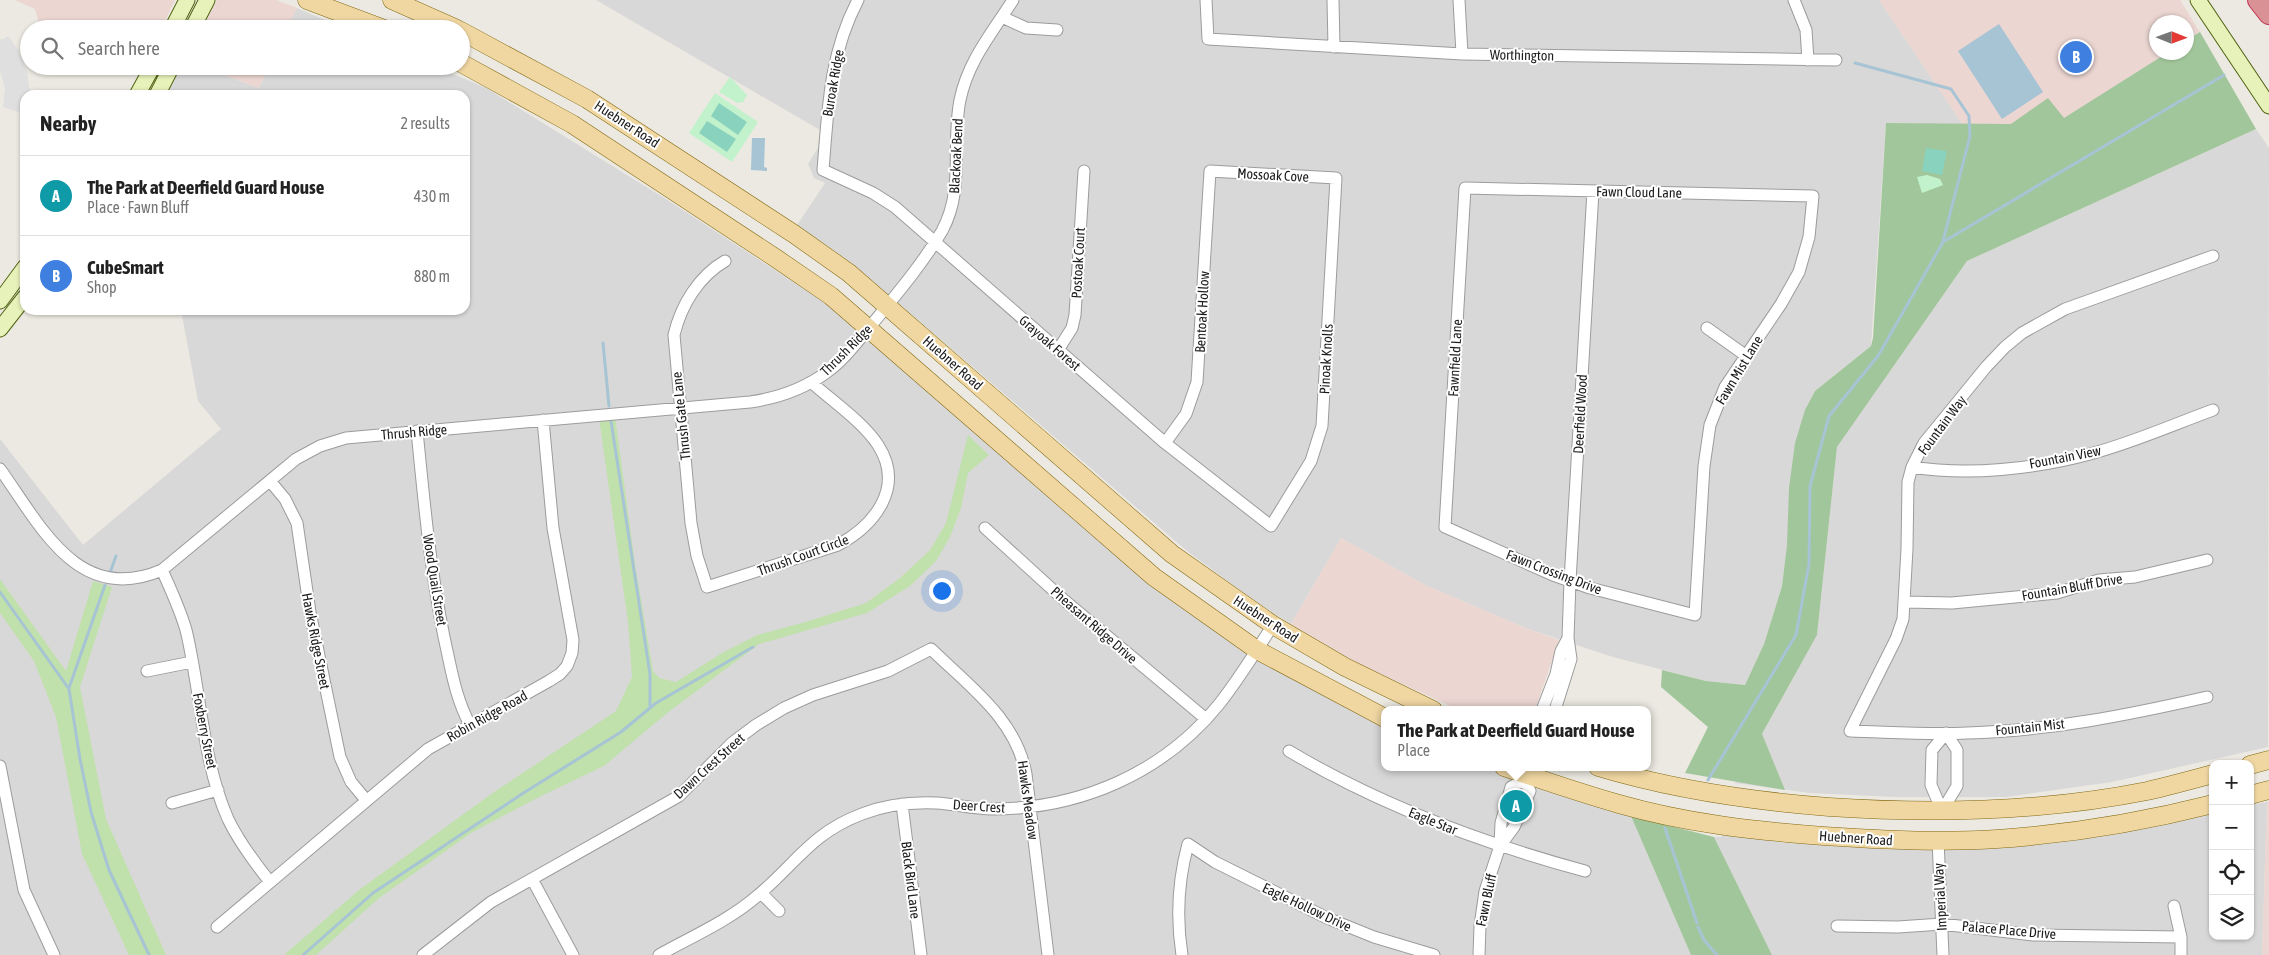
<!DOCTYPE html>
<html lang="en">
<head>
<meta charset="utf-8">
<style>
	:root { --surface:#fff; --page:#f2f2f2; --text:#222; --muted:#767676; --line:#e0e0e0; --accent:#af2917 }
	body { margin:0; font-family:"Asap Condensed",sans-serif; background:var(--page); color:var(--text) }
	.controls { position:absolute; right:15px; bottom:15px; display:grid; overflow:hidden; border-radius:10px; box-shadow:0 1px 4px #0004 }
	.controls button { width:45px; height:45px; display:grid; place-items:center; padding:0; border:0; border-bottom:1px solid var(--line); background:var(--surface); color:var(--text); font:25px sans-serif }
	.compass { position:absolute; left:2149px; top:15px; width:45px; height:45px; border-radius:50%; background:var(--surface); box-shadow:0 1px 4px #0004; rotate:91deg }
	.you { position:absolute; left:941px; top:590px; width:18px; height:18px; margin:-12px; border:4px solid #fff; border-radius:50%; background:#1a73e8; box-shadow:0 0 0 8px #1a73e833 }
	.badge { display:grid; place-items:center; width:32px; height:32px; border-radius:50%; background:var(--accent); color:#fff; font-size:16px; font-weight:700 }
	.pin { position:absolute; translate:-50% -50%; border:2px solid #fff; box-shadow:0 1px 5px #0006 }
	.popup { position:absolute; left:1381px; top:706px; width:270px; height:65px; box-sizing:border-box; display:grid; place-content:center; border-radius:10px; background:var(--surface); filter:drop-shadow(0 1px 4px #0005); font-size:16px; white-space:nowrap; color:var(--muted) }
	.popup b { font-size:19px; color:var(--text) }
	.popup::after { content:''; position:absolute; left:50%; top:100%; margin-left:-10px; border:10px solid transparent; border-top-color:var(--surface) }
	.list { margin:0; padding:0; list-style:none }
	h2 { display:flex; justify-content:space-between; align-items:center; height:65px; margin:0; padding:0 20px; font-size:21px }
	h2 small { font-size:16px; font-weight:400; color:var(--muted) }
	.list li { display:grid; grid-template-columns:32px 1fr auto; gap:15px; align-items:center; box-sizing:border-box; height:80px; padding:0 20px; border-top:1px solid var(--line) }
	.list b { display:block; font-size:19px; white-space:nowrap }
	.list p { margin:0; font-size:16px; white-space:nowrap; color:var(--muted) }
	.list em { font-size:16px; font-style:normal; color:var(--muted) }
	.icon { flex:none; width:28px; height:28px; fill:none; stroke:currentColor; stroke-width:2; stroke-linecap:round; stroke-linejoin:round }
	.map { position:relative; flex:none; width:2269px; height:955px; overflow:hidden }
	.search { position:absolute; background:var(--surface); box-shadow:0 1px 4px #0004; left:20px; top:20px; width:450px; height:55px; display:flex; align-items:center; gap:12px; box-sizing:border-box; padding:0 18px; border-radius:28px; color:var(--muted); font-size:19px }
	.panel { position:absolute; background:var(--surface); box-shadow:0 1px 4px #0004; left:20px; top:90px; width:450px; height:225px; border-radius:15px }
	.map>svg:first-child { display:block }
	.residential { fill:#d9d8d8 }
	.commercial { fill:#ebd6d2 }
	.grass { fill:#c0e0ac }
	.forest { fill:#a2c69b }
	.park { fill:#c2f2cb }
	.pitch { fill:#88d2be }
	.parking { fill:#dfdfdf }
	.water { fill:#a6c4d4 }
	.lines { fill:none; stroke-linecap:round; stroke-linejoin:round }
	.stream { stroke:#a6c4d4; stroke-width:3 }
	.street-casing { stroke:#9c9c9c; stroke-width:13 }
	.secondary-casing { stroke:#506311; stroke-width:17 }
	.primary-casing { stroke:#816911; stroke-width:19 }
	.highway-casing { stroke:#c03856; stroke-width:22 }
	.street { stroke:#fff; stroke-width:11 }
	.secondary { stroke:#e7f1ba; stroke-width:15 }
	.primary { stroke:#f0d7a2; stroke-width:18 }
	.highway { stroke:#da9196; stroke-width:20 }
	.labels { text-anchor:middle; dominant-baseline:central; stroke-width:4; stroke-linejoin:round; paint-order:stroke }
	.street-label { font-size:14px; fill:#1b1b1b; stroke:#fff }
</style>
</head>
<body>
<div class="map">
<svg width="2269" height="955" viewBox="0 0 2269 955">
	<rect width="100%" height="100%" fill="#ebe9e1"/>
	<path class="residential" d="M596,0h1283l84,125 -77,-2 -15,223 -56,45 -28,154 -5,41 -18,58 -19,41 -39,-4 -93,-24 -85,-28 -103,-44 -84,-47 -50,86 -31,-19 -73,-54 -334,-287 -56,-39 28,-42 -11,-5 -6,-14 10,-16 2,-18z
		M297,8l49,21h-59z
		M182,66h18l59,22 10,-22h165l52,22 183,113 181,118 276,244 259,161v43h99l62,23 85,26 60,139h-1691v-516l83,106 138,-116 -23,-28 -17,-91h284v-215h-299z
		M2256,129l13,19 -1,599 -156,35 -106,15h-111l-85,-4 -75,-10 82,-148 20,-188 130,-186z
		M2267,802l-5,153h-490l-58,-118h7l2,-4 61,10 99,4 330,-34v123h37v-131z"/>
	<path class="commercial" d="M15,0h160l-14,29h-114l-7,-2 -5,-18z
		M217,0h59l21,8 -10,21h-85z
		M1879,0h301l20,32 -13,8 -1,-18h-30v30l11,1 -112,71 -92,1z
		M200,66h69l-10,22z
		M1341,538l84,47 103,44 31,11 -24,70h-76l-100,-46 -68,-40z
		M2269,801v154h-7l5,-153z"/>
	<path class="grass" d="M615,416l20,148 18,107 6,7 17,4 46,-29 35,-18 45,-12 64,-20 34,-25 30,-28 16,-27 22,-88 21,20 -21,18 -7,35 -11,29 -14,24 -26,25 -43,27 -108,31 -93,70 -62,52 -65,31 -68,36 -92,65 -63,57h-32l75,-65 135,-98 122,-81 16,-34 -4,-55 -29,-204z
		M0,579l66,92 27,-90 19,6 -32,100 26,132 60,136h-37l-47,-101 -26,-137 -22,-56 -34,-48z"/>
	<path class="forest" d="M2200,32l56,97 -289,132 -130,186 -20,188 -55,99 23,56 -100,-17 23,-46 -47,-40 1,-17 44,11 39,4 19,-41 18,-58 5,-41 2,-57 6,-45 10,-33 10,-19 56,-45 2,-8 13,-215 125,1 37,-26 16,20 103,-65 19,-1 1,-12z
		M1631,816l83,21 58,118h-81z"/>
	<path class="park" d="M730,77l17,18 -4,7 -6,1 -18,-11z
		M715,93l43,29 -26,40 -43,-29z
		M1927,175l13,4 3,6 -21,8 -5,-16z"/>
	<path class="pitch" d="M719,103l28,19 -9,13 -27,-19z
		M707,121l29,18 -9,13 -28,-19z
		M1926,148l21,3 -5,24 -20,-4z"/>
	<path class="parking" d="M8,36l11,15 8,21 3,21v2h-5v19l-22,-7 2,-19 -5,-17v-32l2,1z"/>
	<path class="water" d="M1999,24l44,68 -41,27 -44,-68z
		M752,138h13l-1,29 3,1v3l-16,-1z"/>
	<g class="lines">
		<path class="stream" d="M1855,63l96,26 18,27 1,20 -27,105
			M603,343l6,63
			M611,421l39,253v34
			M111,570l5,-14
			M0,592l69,97 11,70 11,53 18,58 40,85
			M69,688l36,-103
			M1708,780l88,-145 13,-71 1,-78 19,-70 49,-60 65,-114 281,-167
			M1665,828l32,95
			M1698,927l6,13 13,15
			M303,955l70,-62 152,-101 96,-60 35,-29 97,-56"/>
		<g class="street-casing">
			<path id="street" d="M858,0c-29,55 -30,110 -35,170l50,23 22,14 270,236 106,83 40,-65 11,-35 14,-248 -126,-7 -13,211 -11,32 -21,29
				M1206,0l2,39 254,15 374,6
				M1333,0l1,47
				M1459,0l3,54
				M1794,0l12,30 2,30
				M1002,17l24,11 31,2
				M1465,188l348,8 -4,41 -10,35 -18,32 -56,83 -15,38 -6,41 -9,149 -105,-27 -37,-13 -108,-48z
				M725,261c-26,15 -44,44 -51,74l17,188 6,33 10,31 131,-42c37,-20 67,-58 40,-100 -15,-23 -46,-44 -67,-63
				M1707,328l38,27
				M1058,350l14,-22 3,-13 9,-144
				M417,431c7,70 13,138 27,206 7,31 11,60 26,88
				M1912,467c56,9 123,2 178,-13 42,-11 82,-29 123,-44
				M0,469c41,57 78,137 162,101l134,-111 24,-13 26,-8 404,-36c28,-4 54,-13 77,-30 16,-11 29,-29 42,-44 26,-32 52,-62 73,-97 23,-42 9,-86 18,-131 8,-39 32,-67 53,-100
				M270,481l15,18 12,24 13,89 30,145 11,25 15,18
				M985,528l79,72 142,119
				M162,570c9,20 18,39 24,60 15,62 16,130 42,189 11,23 26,43 42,63
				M1905,602l47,1 105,-10 42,-13 36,-3 72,-17
				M147,671l45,-9
				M2207,697c-79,18 -159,34 -240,36 -39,2 -78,-1 -117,-2l46,-92 7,-20 4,-70 1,-67 4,-15 12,-24 62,-76 19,-20 17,-14 43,-24 148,-53
				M1542,710l14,-36 5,-23 7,-13
				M1555,710l16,-51 -3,-21 2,-57 23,-390
				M1946,733l11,17v36l-15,25 -11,-26 1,-35z
				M1289,751c92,55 193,92 296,120
				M0,766l24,124 30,65
				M172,803l46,-13
				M902,804l19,151
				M1938,840l5,115
				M1500,846l14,-19 16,-36 -6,-11
				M532,879l41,76
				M761,893l18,18
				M2174,906l7,31v18
				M1837,926l61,1 44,-3 91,11 148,2
				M217,927l211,-178 121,-68 11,-7 7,-8 5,-13 1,-13 -20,-112 -10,-108
				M423,955l68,-53 188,-106 53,-53 24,-18 28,-17 29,-13 75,-24 43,-22c38,37 85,70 95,125l22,181
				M659,955c32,-18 69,-34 97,-58 39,-32 55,-64 106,-83 23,-9 49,-12 74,-11 19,1 37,6 56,6 88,0 172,-36 228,-106 19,-24 36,-52 53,-78
				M1182,955c-6,-38 -4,-74 6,-111l27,18 112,56 47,19 60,18
				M1479,955l1,-29 5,-35 15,-45 1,-23 10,-36 13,-7 4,-10"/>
		</g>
		<g class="secondary-casing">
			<path id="secondary" d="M2198,0l71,106
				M172,29l15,-29
				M192,29l15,-29
				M137,95l16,-29
				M157,95l15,-29
				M0,301l25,-34
				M0,329l25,-32"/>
		</g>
		<g class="primary-casing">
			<path id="primary" d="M307,0l77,29
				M392,0l65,29
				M461,31l126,68 207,135 55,39 323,281 101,71 72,42 88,43
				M461,63l111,61 205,135 54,37 323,281 103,73 128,68
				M2250,765l19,-5
				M1504,767c38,13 76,26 115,37 66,19 136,27 205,32 57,4 115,7 173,3 73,-5 145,-17 216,-35
				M1598,767c76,23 153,34 231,40 106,7 213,5 318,-16 22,-5 44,-11 66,-17
				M2250,795l19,-5"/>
		</g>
		<g class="highway-casing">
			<path id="highway" d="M2258,0l11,14"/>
		</g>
		<use href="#street" class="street"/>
		<use href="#secondary" class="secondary"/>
		<use href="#primary" class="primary"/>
		<use href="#highway" class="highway"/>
	</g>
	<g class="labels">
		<g class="street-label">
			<text transform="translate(1522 55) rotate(1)">Worthington</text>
			<text transform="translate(833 83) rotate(-80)">Buroak Ridge</text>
			<text transform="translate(627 124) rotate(33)">Huebner Road</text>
			<text transform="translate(956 156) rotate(-87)">Blackoak Bend</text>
			<text transform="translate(1273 175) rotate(3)">Mossoak Cove</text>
			<text transform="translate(1639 192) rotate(1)">Fawn Cloud Lane</text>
			<text transform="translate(1078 263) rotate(-87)">Postoak Court</text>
			<text transform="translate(1202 312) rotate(-87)">Bentoak Hollow</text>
			<text transform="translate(1050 343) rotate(41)">Grayoak Forest</text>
			<text transform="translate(846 350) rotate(-45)">Thrush Ridge</text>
			<text transform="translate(1455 358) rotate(-87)">Fawnfield Lane</text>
			<text transform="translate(1326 359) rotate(-87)">Pinoak Knolls</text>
			<text transform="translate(953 363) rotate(41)">Huebner Road</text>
			<text transform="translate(1739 370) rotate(-59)">Fawn Mist Lane</text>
			<text transform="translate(1580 414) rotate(-87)">Deerfield Wood</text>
			<text transform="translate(681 416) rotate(-96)">Thrush Gate Lane</text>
			<text transform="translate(1942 425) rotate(-53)">Fountain Way</text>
			<text transform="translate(414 432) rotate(-5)">Thrush Ridge</text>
			<text transform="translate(2065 457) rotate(-11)">Fountain View</text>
			<text transform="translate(803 555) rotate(-20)">Thrush Court Circle</text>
			<text transform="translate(1554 572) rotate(21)">Fawn Crossing Drive</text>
			<text transform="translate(435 580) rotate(81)">Wood Quail Street</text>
			<text transform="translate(2072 587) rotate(-10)">Fountain Bluff Drive</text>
			<text transform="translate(1266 619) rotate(33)">Huebner Road</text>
			<text transform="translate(1094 625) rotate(41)">Pheasant Ridge Drive</text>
			<text transform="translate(316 641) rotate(79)">Hawks Ridge Street</text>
			<text transform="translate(487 716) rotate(-29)">Robin Ridge Road</text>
			<text transform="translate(2030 727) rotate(-6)">Fountain Mist</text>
			<text transform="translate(205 731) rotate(79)">Foxberry Street</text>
			<text transform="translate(709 766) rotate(-42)">Dawn Crest Street</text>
			<text transform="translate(1028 800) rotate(82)">Hawks Meadow</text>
			<text transform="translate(979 806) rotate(4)">Deer Crest</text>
			<text transform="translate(1433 821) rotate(22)">Eagle Star</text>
			<text transform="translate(1856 838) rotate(4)">Huebner Road</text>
			<text transform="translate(911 880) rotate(83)">Black Bird Lane</text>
			<text transform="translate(1940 897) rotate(-93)">Imperial Way</text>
			<text transform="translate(1486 900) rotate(-78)">Fawn Bluff</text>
			<text transform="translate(1307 907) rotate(25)">Eagle Hollow Drive</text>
			<text transform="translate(2009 930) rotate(5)">Palace Place Drive</text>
		</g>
	</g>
</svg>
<div class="controls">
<button>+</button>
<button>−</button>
<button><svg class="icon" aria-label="locate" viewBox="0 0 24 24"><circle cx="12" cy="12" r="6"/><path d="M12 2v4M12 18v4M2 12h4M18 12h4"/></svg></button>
<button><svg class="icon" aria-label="layers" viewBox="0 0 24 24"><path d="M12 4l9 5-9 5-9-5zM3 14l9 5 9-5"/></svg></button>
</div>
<svg class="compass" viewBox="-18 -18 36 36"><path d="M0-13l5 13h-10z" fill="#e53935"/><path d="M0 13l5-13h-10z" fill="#767676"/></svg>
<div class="you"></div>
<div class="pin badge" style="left:1516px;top:806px;background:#0f9aa8">A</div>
<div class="popup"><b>The Park at Deerfield Guard House</b>Place</div>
<div class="pin badge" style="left:2076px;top:57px;background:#3f7fe0">B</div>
<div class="search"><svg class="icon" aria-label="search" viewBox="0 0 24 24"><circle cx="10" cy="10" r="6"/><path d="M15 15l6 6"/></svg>Search here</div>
<section class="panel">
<h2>Nearby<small>2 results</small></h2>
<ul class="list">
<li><span class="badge" style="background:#0f9aa8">A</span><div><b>The Park at Deerfield Guard House</b><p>Place · Fawn Bluff</p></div><em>430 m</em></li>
<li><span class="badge" style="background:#3f7fe0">B</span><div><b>CubeSmart</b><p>Shop</p></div><em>880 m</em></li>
</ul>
</section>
</div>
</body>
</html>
